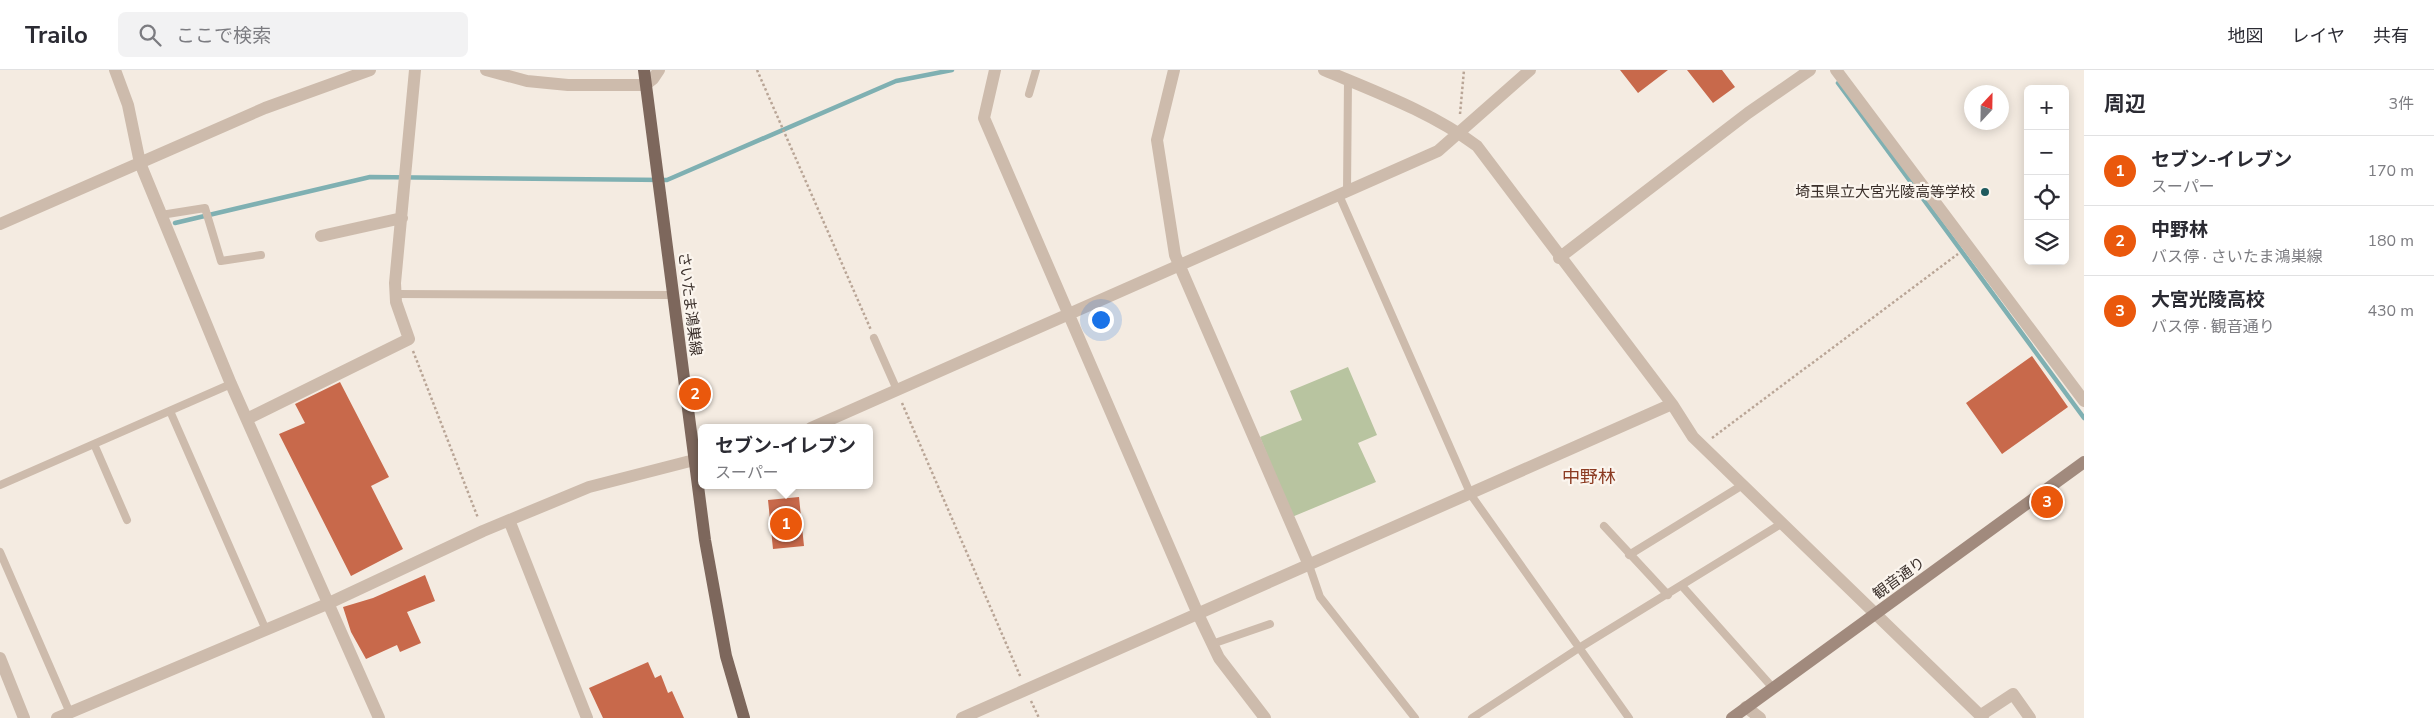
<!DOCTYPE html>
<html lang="ja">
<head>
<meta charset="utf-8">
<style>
	:root { --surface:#fff; --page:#f2f2f3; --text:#2b2b33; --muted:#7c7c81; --line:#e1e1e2; --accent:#ea580c }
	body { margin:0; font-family:"Nunito Sans","Noto Sans JP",sans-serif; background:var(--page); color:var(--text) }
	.controls { position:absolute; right:15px; top:15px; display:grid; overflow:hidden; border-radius:8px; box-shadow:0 2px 12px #0003 }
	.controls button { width:45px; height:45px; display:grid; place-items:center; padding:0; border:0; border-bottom:1px solid var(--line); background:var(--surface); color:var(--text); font:25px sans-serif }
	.compass { position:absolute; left:1964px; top:15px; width:45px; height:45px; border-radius:50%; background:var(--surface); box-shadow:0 2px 12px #0003; rotate:22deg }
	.you { position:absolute; left:1100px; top:249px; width:18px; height:18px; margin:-12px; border:4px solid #fff; border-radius:50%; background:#1a73e8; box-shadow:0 0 0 8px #1a73e833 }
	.badge { display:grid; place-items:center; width:32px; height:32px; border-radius:50%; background:var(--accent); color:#fff; font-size:16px; font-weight:700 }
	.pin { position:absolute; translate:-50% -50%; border:2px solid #fff; box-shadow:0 1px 5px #0006 }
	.popup { position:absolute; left:698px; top:354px; width:175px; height:65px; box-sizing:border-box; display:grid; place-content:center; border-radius:8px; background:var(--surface); filter:drop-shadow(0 1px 4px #0005); font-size:16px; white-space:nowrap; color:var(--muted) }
	.popup b { font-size:19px; color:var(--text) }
	.popup::after { content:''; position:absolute; left:50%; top:100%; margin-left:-10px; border:10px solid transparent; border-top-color:var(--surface) }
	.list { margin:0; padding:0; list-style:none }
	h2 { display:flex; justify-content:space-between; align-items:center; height:65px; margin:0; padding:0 20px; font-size:21px }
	h2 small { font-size:16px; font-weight:400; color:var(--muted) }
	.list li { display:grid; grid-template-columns:32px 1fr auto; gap:15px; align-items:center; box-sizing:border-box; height:70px; padding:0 20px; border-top:1px solid var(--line) }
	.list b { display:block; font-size:19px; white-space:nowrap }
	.list p { margin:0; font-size:16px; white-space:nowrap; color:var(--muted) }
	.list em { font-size:16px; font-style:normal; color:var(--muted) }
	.icon { flex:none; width:28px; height:28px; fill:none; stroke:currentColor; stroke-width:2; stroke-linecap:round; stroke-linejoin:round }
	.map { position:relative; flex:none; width:2084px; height:648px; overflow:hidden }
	header { display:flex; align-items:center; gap:30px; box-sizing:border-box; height:70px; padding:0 25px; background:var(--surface); border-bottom:1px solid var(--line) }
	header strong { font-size:24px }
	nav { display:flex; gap:28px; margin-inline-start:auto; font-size:18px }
	.search { width:350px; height:45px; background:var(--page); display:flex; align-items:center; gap:12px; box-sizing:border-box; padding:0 18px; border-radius:8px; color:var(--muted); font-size:19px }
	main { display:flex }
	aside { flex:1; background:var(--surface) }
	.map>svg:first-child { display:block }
	.green { fill:#b8c4a0 }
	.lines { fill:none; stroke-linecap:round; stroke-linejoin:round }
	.stream { stroke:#7fb0b2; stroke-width:4.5 }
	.building { fill:#c8694b }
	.path { stroke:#b9a596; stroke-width:2.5; stroke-dasharray:2.5 2.5; stroke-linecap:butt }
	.lane { stroke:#cdbbac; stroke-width:8 }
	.street { stroke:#cdbbac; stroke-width:12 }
	.secondary { stroke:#a18a7d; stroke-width:12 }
	.primary { stroke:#7d675c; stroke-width:12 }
	.poi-dot { fill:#1f5a5e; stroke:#fbf5ee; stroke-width:2 }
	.labels { text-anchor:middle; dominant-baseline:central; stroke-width:4.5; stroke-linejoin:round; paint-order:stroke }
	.poi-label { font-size:15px; fill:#3b302b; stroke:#fbf5ee; text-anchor:end }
	.street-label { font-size:15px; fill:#3b302b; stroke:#fbf5ee }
	.quarter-label { font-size:18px; fill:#8c3b22; stroke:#fbf5ee }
</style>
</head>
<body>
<header>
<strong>Trailo</strong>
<div class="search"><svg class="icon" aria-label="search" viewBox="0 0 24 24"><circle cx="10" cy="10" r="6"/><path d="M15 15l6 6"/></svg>ここで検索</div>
<nav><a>地図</a><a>レイヤ</a><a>共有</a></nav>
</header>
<main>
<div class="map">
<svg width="2084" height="648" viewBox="0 0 2084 648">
	<rect width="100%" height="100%" fill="#f4ebe1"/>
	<path class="green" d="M1348,297l29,68 -19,8 18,39 -84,35 -32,-80 42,-17 -12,-29z"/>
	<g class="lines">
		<path class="stream" d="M1838,13l246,335
			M175,153l195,-46 297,3 229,-99 56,-11"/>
	</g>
	<path class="building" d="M1620,0h48l-30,23z
		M1687,0h35l13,17 -22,16z
		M2032,286l36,51 -66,47 -36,-51z
		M340,312l49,95 -18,9 32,63 -52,27 -72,-142 26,-11 -10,-19z
		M799,427l5,49 -31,3 -5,-49z
		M425,505l10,26 -28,11 14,31 -21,9 -3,-7 -31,14 -15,-27 -8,-25 30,-9z
		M648,592l7,16 6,-3 7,18 4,-2 12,27h-81l-14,-30z"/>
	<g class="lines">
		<path class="path" d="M757,0l114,260
			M1460,44l4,-44
			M413,281l65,167
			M902,333l119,275
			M1712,368l246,-184
			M1031,631l8,17"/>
		<path class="lane" d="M1029,24l7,-24
			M1347,121l1,-111
			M1339,125l132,300 158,223
			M161,145l44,-7 16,53 40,-6
			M396,224l276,1
			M874,268l23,52
			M170,341l96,219
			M94,374l33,76
			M0,415l231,-101
			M1604,456l64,69
			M0,482l70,161
			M1629,485l112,-69
			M1309,495l11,32 95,121
			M1682,516l91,102
			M1212,574l58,-20
			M1472,648l107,-70 202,-124"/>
		<path class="street" d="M115,0l13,35 12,58 91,221 148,334
			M486,0l41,11 41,4h77l8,-6 6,-9
			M995,0l-11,48 214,496 21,44 46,60
			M1174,0l-17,70 18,115 134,310
			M1324,0c52,22 107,42 153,76l195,258 21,33 290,281
			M1836,0l248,331
			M0,154l265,-116 105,-38
			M321,166l81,-18
			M1559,188l189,-145 62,-43
			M247,349l162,-80 -13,-37 -1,-19 20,-213
			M811,358l627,-277 92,-81
			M509,450l78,198
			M0,588l24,60
			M1746,637l14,11
			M1981,645l32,-21 17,24
			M57,648l270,-114 156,-73 106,-44 113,-29
			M962,648l710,-314"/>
		<path class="secondary" d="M1732,648l352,-256"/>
		<path class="primary" d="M644,0l61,470 21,116 18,62"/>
	</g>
	<circle class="poi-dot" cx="1985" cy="122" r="5"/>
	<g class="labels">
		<g class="poi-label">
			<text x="1975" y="122">埼玉県立大宮光陵高等学校</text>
		</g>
		<g class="street-label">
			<text transform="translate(690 234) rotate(83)">さいたま鴻巣線</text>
			<text transform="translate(1899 508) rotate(-36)">観音通り</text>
		</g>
		<g class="quarter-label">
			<text x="1589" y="407">中野林</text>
		</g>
	</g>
</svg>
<div class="controls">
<button>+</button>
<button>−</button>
<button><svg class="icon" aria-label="locate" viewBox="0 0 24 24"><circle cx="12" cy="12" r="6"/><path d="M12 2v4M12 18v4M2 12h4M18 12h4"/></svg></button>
<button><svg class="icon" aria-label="layers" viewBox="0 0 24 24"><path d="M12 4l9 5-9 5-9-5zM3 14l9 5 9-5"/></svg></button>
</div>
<svg class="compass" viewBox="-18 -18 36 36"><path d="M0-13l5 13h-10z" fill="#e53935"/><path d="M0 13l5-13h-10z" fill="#7c7c81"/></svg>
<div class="you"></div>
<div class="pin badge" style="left:786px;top:454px">1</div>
<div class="popup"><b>セブン-イレブン</b>スーパー</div>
<div class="pin badge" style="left:695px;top:324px">2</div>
<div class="pin badge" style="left:2047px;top:432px">3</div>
</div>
<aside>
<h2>周辺<small>3件</small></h2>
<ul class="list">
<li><span class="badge">1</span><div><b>セブン-イレブン</b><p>スーパー</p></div><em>170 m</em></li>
<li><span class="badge">2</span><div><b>中野林</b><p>バス停 · さいたま鴻巣線</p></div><em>180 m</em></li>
<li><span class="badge">3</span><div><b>大宮光陵高校</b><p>バス停 · 観音通り</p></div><em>430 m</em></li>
</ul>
</aside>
</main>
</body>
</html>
